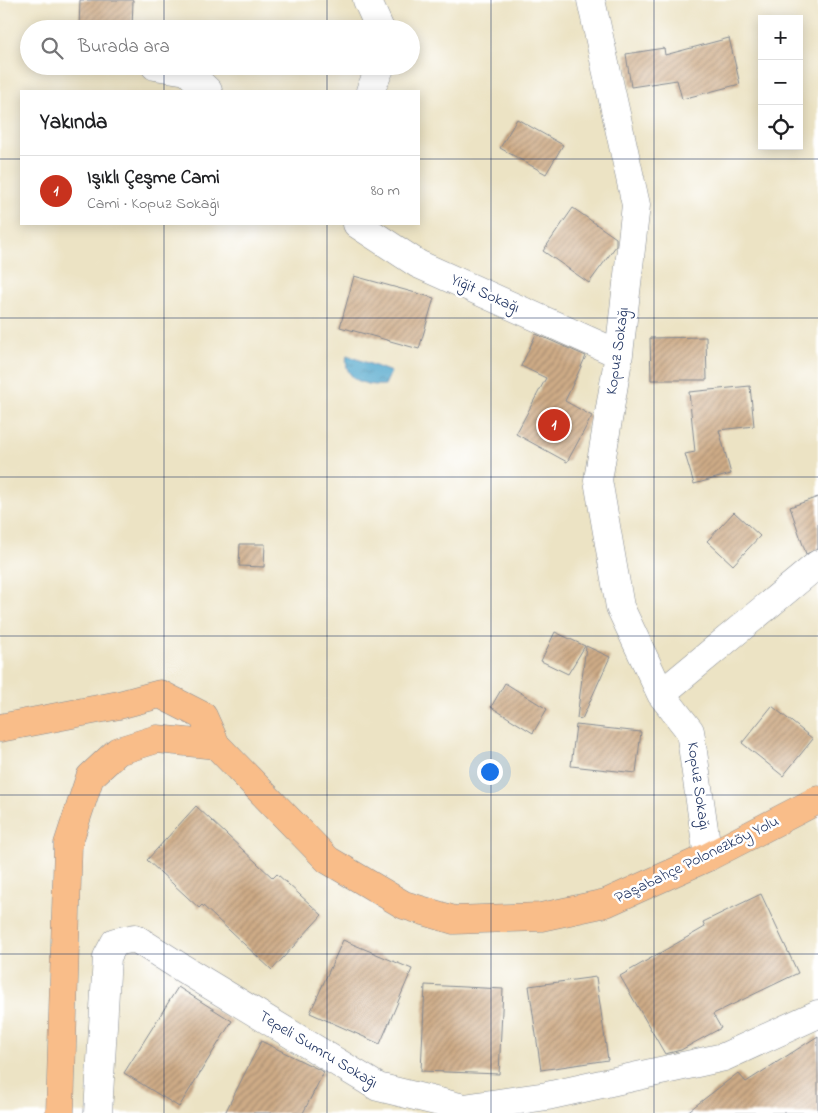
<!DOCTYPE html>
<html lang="tr">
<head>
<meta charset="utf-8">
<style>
	:root { --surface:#fff; --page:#f6f6f6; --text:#202124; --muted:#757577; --line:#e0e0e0; --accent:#c8321e }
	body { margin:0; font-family:"Indie Flower",sans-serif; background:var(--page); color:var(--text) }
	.controls { position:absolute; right:15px; top:15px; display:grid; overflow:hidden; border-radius:0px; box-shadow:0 2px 12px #0003 }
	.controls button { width:45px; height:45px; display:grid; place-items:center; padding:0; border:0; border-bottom:1px solid var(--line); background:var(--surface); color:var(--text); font:25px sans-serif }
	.you { position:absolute; left:489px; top:771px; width:18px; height:18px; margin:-12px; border:4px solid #fff; border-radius:50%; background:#1a73e8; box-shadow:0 0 0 8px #1a73e833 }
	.badge { display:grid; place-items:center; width:32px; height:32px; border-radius:50%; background:var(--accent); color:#fff; font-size:16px; font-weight:700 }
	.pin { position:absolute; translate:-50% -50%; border:2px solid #fff; box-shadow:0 1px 5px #0006 }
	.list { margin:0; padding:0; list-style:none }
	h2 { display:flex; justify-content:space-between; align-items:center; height:65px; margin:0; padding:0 20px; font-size:21px }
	h2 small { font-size:16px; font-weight:400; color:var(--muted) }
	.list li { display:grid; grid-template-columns:32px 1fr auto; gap:15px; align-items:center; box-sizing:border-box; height:70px; padding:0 20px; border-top:1px solid var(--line) }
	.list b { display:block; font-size:19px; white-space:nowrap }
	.list p { margin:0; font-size:16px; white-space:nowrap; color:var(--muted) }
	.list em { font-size:16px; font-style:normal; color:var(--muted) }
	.icon { flex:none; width:28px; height:28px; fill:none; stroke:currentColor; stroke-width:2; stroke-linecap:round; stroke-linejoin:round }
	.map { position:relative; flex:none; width:818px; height:1113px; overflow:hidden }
	.search { position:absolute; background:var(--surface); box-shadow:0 2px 12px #0003; left:20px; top:20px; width:400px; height:55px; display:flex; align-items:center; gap:12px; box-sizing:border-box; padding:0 18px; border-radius:28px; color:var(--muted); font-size:19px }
	.panel { position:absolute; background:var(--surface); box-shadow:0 2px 12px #0003; left:20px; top:90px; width:400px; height:135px; border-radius:0px }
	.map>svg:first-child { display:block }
	.water { fill:url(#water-ripples); stroke:#346a94 }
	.building { fill:url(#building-hatch) }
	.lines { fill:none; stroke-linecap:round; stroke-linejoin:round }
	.minor-casing { stroke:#848991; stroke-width:29 }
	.major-casing { stroke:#848991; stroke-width:29 }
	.highway-casing { stroke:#848991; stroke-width:29 }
	.minor { stroke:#fff; stroke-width:28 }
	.major { stroke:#f9bd89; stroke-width:28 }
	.highway { stroke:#f9bd89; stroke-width:28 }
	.grid { fill:none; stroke:#1b2f5e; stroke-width:1; stroke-opacity:0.55 }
	.labels { text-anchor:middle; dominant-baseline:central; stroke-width:5; stroke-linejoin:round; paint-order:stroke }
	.street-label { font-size:16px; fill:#1b2f5e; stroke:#fff }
</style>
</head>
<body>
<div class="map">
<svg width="818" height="1113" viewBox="0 0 818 1113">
	<defs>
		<pattern id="water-ripples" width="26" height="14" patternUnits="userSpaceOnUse" patternTransform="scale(1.25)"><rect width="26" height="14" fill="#4ea5ca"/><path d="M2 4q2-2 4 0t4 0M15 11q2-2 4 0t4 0" fill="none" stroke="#4087a7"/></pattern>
		<pattern id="building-hatch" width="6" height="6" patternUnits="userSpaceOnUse" patternTransform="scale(1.25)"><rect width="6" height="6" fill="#ceab86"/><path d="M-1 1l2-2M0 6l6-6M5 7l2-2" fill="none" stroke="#a68c71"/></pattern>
	</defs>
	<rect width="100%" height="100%" fill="#fff"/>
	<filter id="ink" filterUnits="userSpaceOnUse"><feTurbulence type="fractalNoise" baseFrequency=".02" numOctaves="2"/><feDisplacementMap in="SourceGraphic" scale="10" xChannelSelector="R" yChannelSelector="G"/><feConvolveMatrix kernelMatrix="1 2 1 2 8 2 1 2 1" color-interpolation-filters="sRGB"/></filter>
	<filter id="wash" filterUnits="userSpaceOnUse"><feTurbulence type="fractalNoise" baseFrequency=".0096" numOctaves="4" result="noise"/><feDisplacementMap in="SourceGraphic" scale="20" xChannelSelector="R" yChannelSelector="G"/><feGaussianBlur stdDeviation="1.12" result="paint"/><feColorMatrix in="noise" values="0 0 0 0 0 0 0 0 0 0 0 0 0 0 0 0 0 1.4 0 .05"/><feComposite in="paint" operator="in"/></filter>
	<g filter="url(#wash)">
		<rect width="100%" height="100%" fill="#ece3c4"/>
		<path class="water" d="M347,355l44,17 -6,13c-20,1 -43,-5 -38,-30z"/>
		<g id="blocks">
			<path class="building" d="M80,0h53l-1,29 -53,-1z
				M729,38l11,46 -58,15 -5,-19 -46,7 -5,-33 38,-6 1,7z
				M517,119l46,26 -17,29 -46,-26z
				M573,208l43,30v8l-27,37 -46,-32z
				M354,276l80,22 -15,51 -79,-22z
				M536,334l50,22 -21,45 27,15 -25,46 -51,-28 30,-56 -25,-12z
				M706,337l1,43h-56l-1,-42z
				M750,386l4,40 -35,4 12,44 -37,10 -9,-30 10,-2 -6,-60z
				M818,497v52l-12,5 -16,-47z
				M734,512l26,24 -27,29 -26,-24z
				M240,544h25l-1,23 -25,-1z
				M555,632l30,14 -17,28 -27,-13z
				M586,646l24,11 -28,62 -5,-1z
				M505,683l42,26 -14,24 -42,-26z
				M772,706l41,33 -30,37 -41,-33z
				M576,725l65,7 -5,41 -65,-7z
				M196,806l77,72 4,-4 45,41 -50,55 -70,-65 -3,3 -52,-48z
				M761,894l37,79 -85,41 8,14 -40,22 -16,4 -45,-78 85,-49 -2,-5z
				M343,940l69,29 -32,75 -70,-31z
				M596,977l12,83 -67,10 -12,-84z
				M425,985l78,4 -4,85 -78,-3z
				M178,987l54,34 -53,86 -55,-34z
				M818,1036v77h-132l52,-40 8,9z
				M261,1041l63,31 -21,41h-78z"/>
		</g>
	</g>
	<g filter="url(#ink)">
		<use href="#blocks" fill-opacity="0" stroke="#848991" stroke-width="1"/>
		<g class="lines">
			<g class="minor-casing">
				<path id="minor" d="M367,0l13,29
					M591,0l45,205 -17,149 -21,126 22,127 41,87 29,37 18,126
					M155,66l32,5 21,20
					M370,91l11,-25
					M357,224l61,40 201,90
					M661,694l157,-130
					M98,1113l9,-156 8,-15 20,-4 47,30 196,119 86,21 83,-12 177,-39 94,-43"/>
			</g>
			<g class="major-casing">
				<path id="major" d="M216,745l112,115 76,45 50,15 87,-3 65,-14 102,-46 110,-57"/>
			</g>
			<g class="highway-casing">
				<path id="highway" d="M0,728l119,-23 41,-11 43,22 13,29
					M60,1113l8,-269 22,-67 28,-26 39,-12 59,6"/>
			</g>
			<use href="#minor" class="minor"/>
			<use href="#major" class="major"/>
			<use href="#highway" class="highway"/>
		</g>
	</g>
	<path class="grid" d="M164,0v29M327,0v29M491,0v1113M654,0v1113M164,66v25M327,66v25M0,159h21M419,159h399M164,224v889M327,224v889M0,318h818M0,477h818M0,636h818M0,795h818M0,954h818"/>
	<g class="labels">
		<g class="street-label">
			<text transform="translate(485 294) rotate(24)">Yiğit Sokağı</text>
			<text transform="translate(618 351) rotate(-82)">Kopuz Sokağı</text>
			<text transform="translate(698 786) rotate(82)">Kopuz Sokağı</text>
			<text transform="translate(697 860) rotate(-26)">Paşabahçe Polonezköy Yolu</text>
			<text transform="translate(318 1050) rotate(31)">Tepeli Sumru Sokağı</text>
		</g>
	</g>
</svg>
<div class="controls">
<button>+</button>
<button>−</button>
<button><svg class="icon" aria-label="locate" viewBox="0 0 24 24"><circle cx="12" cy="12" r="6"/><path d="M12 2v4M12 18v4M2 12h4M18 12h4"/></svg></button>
</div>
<div class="you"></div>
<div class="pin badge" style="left:554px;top:425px">1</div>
<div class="search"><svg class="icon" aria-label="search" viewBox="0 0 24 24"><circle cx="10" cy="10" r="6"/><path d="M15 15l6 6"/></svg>Burada ara</div>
<section class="panel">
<h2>Yakında<small></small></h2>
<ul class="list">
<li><span class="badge">1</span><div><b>Işıklı Çeşme Cami</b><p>Cami · Kopuz Sokağı</p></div><em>80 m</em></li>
</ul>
</section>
</div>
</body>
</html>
